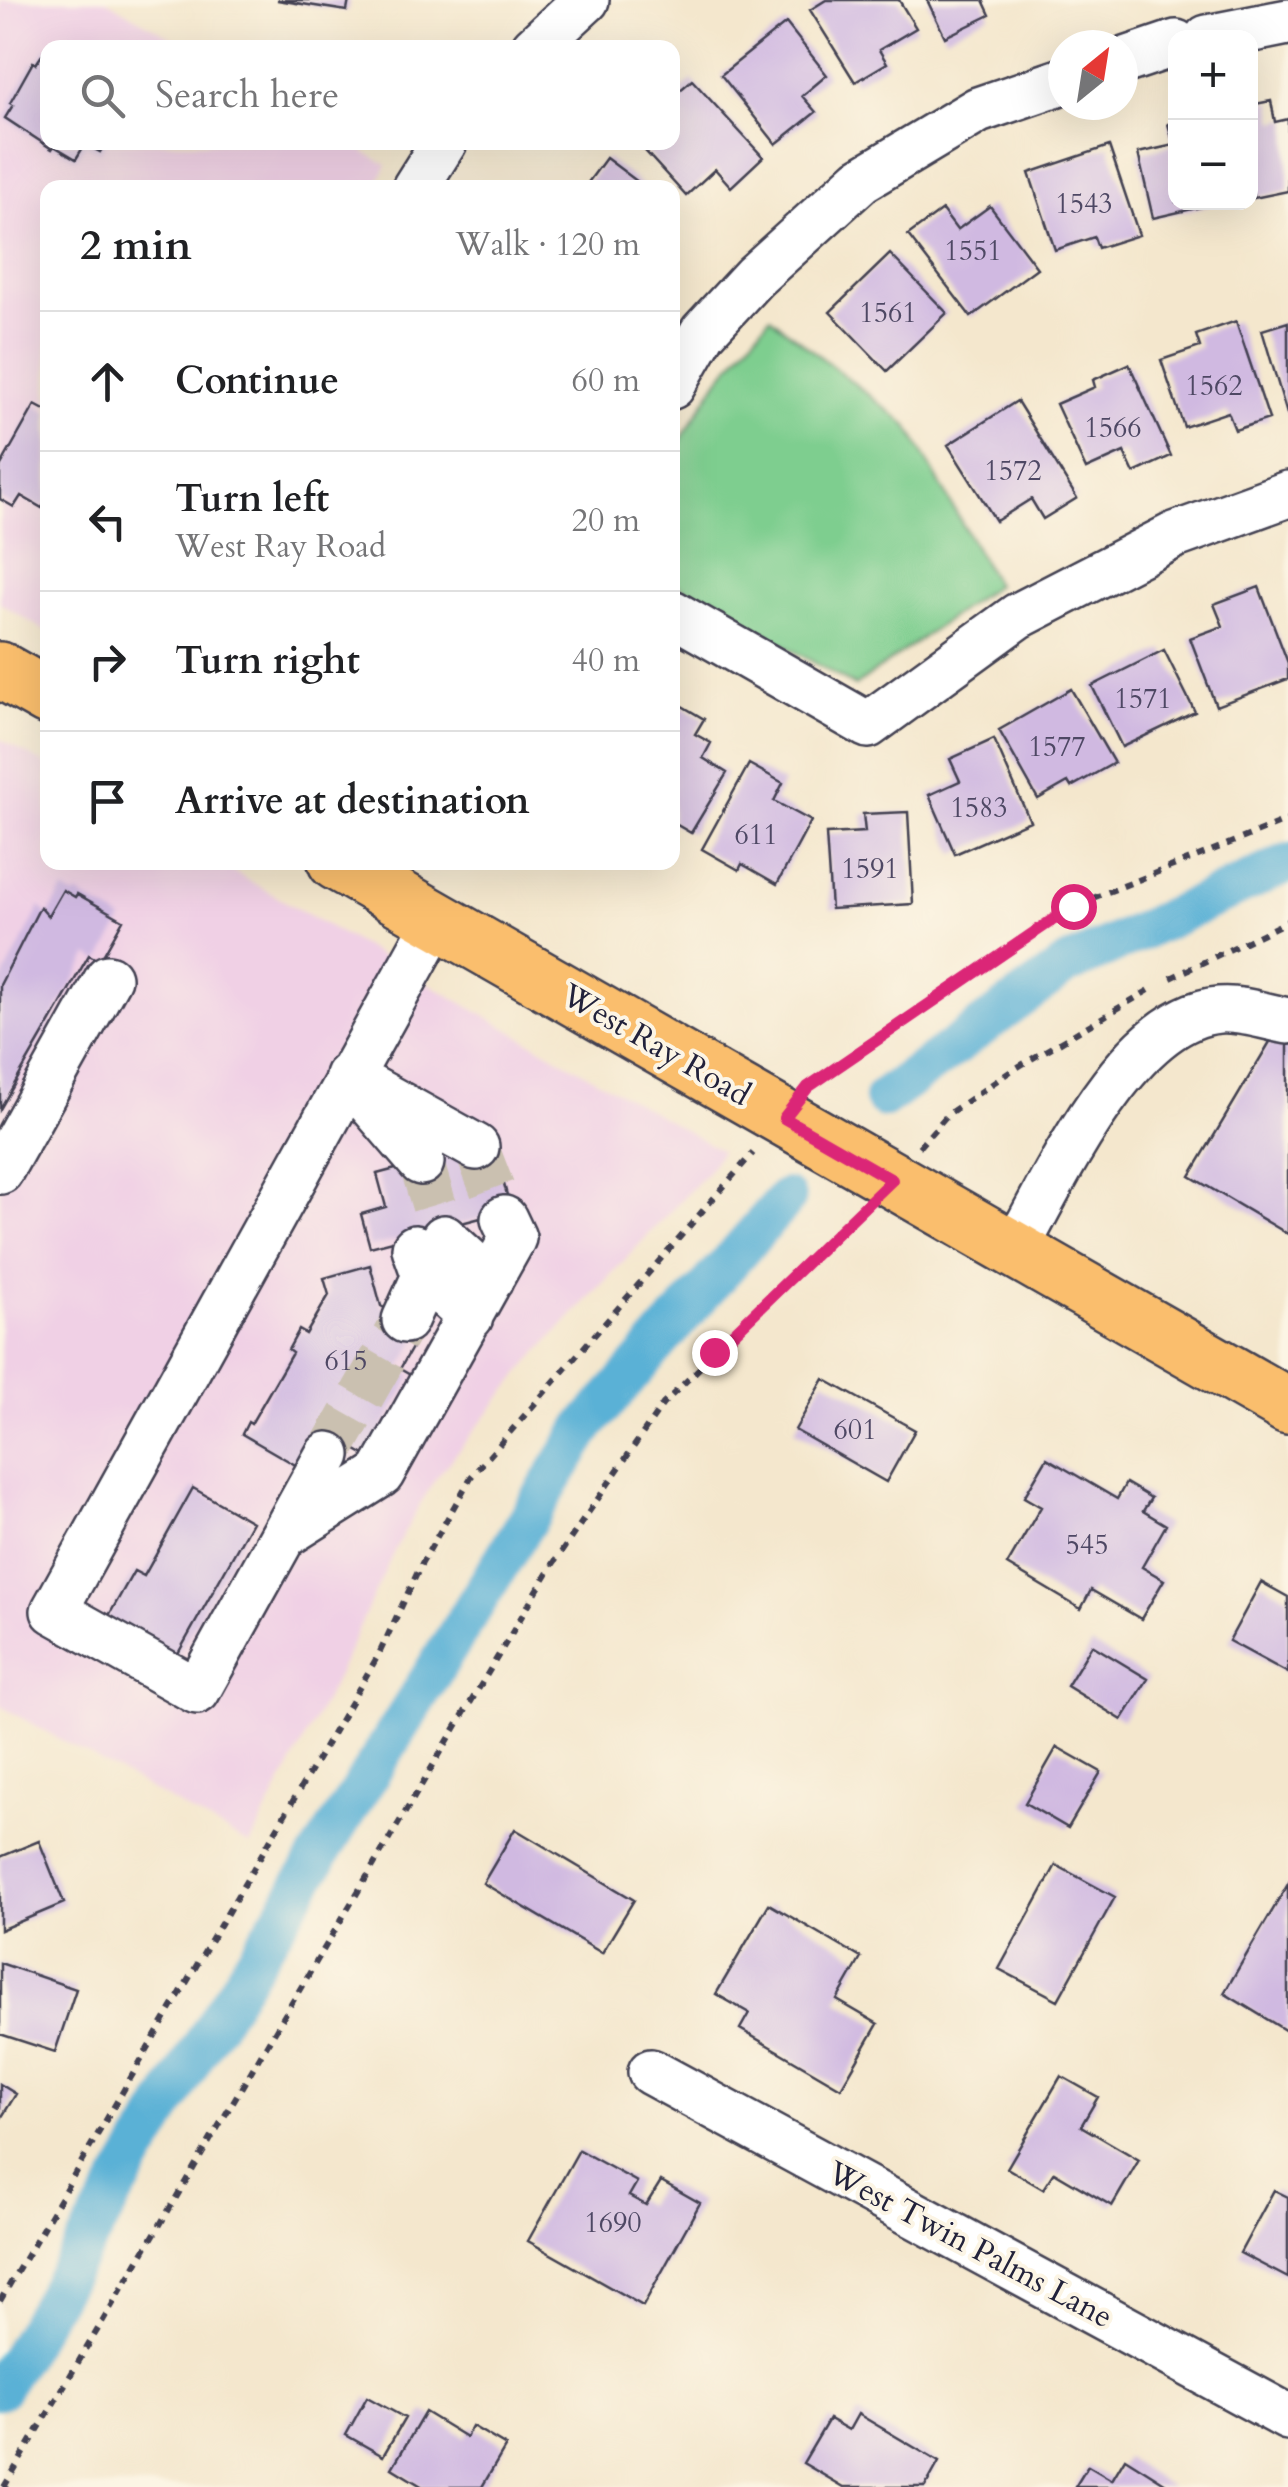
<!DOCTYPE html>
<html lang="en">
<head>
<meta charset="utf-8">
<style>
	:root { --surface:#fff; --page:#f6f6f6; --text:#202124; --muted:#757577; --line:#e0e0e0 }
	body { margin:0; font-family:Cardo,serif; background:var(--page); color:var(--text) }
	.controls { position:absolute; right:30px; top:30px; display:grid; overflow:hidden; border-radius:20px; box-shadow:0 10px 40px #0002 }
	.controls button { width:90px; height:90px; display:grid; place-items:center; padding:0; border:0; border-bottom:2px solid var(--line); background:var(--surface); color:var(--text); font:50px sans-serif }
	.compass { position:absolute; left:1048px; top:30px; width:90px; height:90px; border-radius:50%; background:var(--surface); box-shadow:0 10px 40px #0002; rotate:30deg }
	.stop { position:absolute; width:30px; height:30px; margin:-22px; border:8px solid #db2777; border-radius:50%; background:#fff }
	.stop.end { background:#db2777; border-color:#fff; box-shadow:0 2px 10px #0008 }
	.list { margin:0; padding:0; list-style:none }
	h2 { display:flex; justify-content:space-between; align-items:center; height:130px; margin:0; padding:0 40px; font-size:42px }
	h2 small { font-size:32px; font-weight:400; color:var(--muted) }
	.list li { display:grid; grid-template-columns:65px 1fr auto; gap:30px; align-items:center; box-sizing:border-box; height:140px; padding:0 40px; border-top:2px solid var(--line) }
	.list b { display:block; font-size:38px; white-space:nowrap }
	.list p { margin:0; font-size:32px; white-space:nowrap; color:var(--muted) }
	.list em { font-size:32px; font-style:normal; color:var(--muted) }
	.icon { flex:none; width:55px; height:55px; fill:none; stroke:currentColor; stroke-width:2; stroke-linecap:round; stroke-linejoin:round }
	.map { position:relative; flex:none; width:1288px; height:2487px; overflow:hidden }
	.search { position:absolute; background:var(--surface); box-shadow:0 10px 40px #0002; left:40px; top:40px; width:640px; height:110px; display:flex; align-items:center; gap:25px; box-sizing:border-box; padding:0 35px; border-radius:20px; color:var(--muted); font-size:38px }
	.panel { position:absolute; background:var(--surface); box-shadow:0 10px 40px #0002; left:40px; top:180px; width:640px; height:690px; border-radius:20px }
	.map>svg:first-child { display:block }
	.built { fill:#f0d0e5 }
	.green { fill:#7ece8f; stroke:#507865; stroke-width:2.5 }
	.lines { fill:none; stroke-linecap:round; stroke-linejoin:round }
	.canal { stroke:#5ab1d6; stroke-width:40 }
	.building { fill:#d0b9e1 }
	.minor-tunnel { stroke:#cac0b0; stroke-width:45; stroke-dasharray:45 22; stroke-linecap:butt }
	.minor-casing { stroke:#424051; stroke-width:50 }
	.major-casing { stroke:#424051; stroke-width:60 }
	.path { stroke:#424051; stroke-width:6; stroke-dasharray:8 8; stroke-linecap:butt }
	.minor { stroke:#fff; stroke-width:45 }
	.major { stroke:#fabe6d; stroke-width:55 }
	.route { stroke:#db2777; stroke-width:12 }
	.labels { text-anchor:middle; dominant-baseline:central; stroke-width:8; stroke-linejoin:round; paint-order:stroke }
	.number-label { font-size:28px; fill:#4e4864 }
	.street-label { font-size:32px; fill:#22223b; stroke:#fcf5e5 }
</style>
</head>
<body>
<div class="map">
<svg width="1288" height="2487" viewBox="0 0 1288 2487">
	<rect width="100%" height="100%" fill="#fcf5e5"/>
	<filter id="ink" filterUnits="userSpaceOnUse"><feTurbulence type="fractalNoise" baseFrequency=".01" numOctaves="2"/><feDisplacementMap in="SourceGraphic" scale="20" xChannelSelector="R" yChannelSelector="G"/><feConvolveMatrix kernelMatrix="1 2 1 2 8 2 1 2 1" color-interpolation-filters="sRGB"/></filter>
	<filter id="wash" filterUnits="userSpaceOnUse"><feTurbulence type="fractalNoise" baseFrequency=".0048" numOctaves="4" result="noise"/><feDisplacementMap in="SourceGraphic" scale="40" xChannelSelector="R" yChannelSelector="G"/><feGaussianBlur stdDeviation="2.25" result="paint"/><feColorMatrix in="noise" values="0 0 0 0 0 0 0 0 0 0 0 0 0 0 0 0 0 1.4 0 .05"/><feComposite in="paint" operator="in"/></filter>
	<g filter="url(#wash)">
		<rect width="100%" height="100%" fill="#f4e7cd"/>
		<path class="built" d="M0,0h106l81,47 -139,1v94l301,1 38,22 -12,22 -327,1 -1,444 -47,-29z
			M0,739l47,26 1,97 170,1 503,288 -14,21 -176,188 -98,122 -38,67 -61,133 -84,163 -250,-139z"/>
		<path class="green" d="M770,317l138,109 88,159 -141,101 -182,-104v-130l46,-73z"/>
		<g class="lines">
			<path class="canal" d="M884,1098l180,-131 224,-104
				M0,2389l197,-336 388,-626 201,-229"/>
		</g>
		<g id="blocks">
			<path class="building" d="M277,0h72l-2,11z
				M826,0h73l17,28 -37,22 8,13 -32,19 -45,-72z
				M927,0h56l7,15 -45,22z
				M786,23l41,52 -25,21 14,16 -40,32 -55,-69z
				M48,46v96h58l-6,10 -15,-8 -9,15 -22,-13 -2,3 -47,-31 8,-13 -3,-2 23,-41 3,2z
				M692,80l71,77 -32,30 -16,-18 -29,27 -49,-54h35v-45z
				M1271,101l4,21 13,-3v72l-34,7 -4,-16v-77z
				M1176,122v80l38,2 -61,14 -15,-65 36,-8 -6,-21z
				M1109,146l30,89 -41,13 -4,-11 -39,13 -26,-77z
				M606,158l40,30h-62z
				M990,206l47,62 -66,49 -63,-82 34,-25 15,20z
				M890,254l57,59 -60,58 -57,-59z
				M1236,321l33,98 -34,11 -7,-18 -44,15 -23,-67 39,-13 -4,-12z
				M1288,322v92h-1l-25,-84z
				M1129,364l42,92 -37,17 -10,-21 -38,17 -30,-65 39,-17 -2,-7z
				M1017,401l60,97 -34,21 -12,-20 -35,22 -48,-76z
				M35,405l13,7v87l-6,9 -21,-12 -7,11 -14,-8v-32z
				M1259,587l29,76v16l-72,27 -26,-68 33,-12 -9,-22z
				M1164,650l31,62 -73,35 -30,-61z
				M1071,689l43,74 -43,24 -3,-5 -30,17 -39,-69z
				M672,700l32,19 -9,15 16,9 -8,15 24,15 -36,60 -19,-11z
				M994,739l36,82 -75,33 -26,-59 31,-14 -10,-22z
				M749,764l34,19 -9,18 37,20 -34,63 -35,-20 -3,6 -37,-21z
				M908,812l5,92 -82,5 -5,-75 39,-2 -2,-18z
				M63,890l12,7 2,-3 46,26 -23,41 -11,-6 -89,154v-124l40,-78 8,9z
				M1274,1035l14,8v191l-98,-58z
				M493,1143l18,67 -141,37 -9,-33 25,-7 -9,-33z
				M370,1265l11,41 41,24 -22,39 12,7 -45,80 -13,-7 -8,16 -47,2 -57,-33 6,-12 3,2 41,-71 -4,-3 11,-20 7,4 23,-39 -5,-17z
				M824,1379l91,51 -29,52 -91,-52z
				M1047,1458l70,41 9,-16 25,15 -8,13 23,14 -24,42 22,13 -23,39 -50,-29 -10,19 -74,-44 34,-58 -17,-10z
				M193,1488l59,34 -76,135 -69,-38 27,-48 10,5z
				M1261,1582l27,15v76l-59,-32z
				M1092,1645l56,34 -26,41 -55,-34z
				M1057,1747l44,25 -33,56 -43,-25z
				M515,1829l119,71 -32,53 -119,-70z
				M39,1841l25,62 -64,27v-73z
				M1056,1865l59,32 -57,103 -59,-31z
				M1288,1884v148l-64,-39z
				M769,1904l92,54 -24,42 41,24 -37,64 -101,-59 9,-16 -33,-19z
				M0,1963l76,26 -21,63 -55,-18z
				M1061,2076l37,21 -17,29 58,34 -27,46 -58,-34 -11,17 -36,-21z
				M0,2084l16,10 -16,26z
				M579,2150l58,32 -8,14 17,9 15,-24 39,22 -57,103 -115,-65z
				M1274,2190l14,7v81l-48,-25z
				M367,2397l38,21 -22,38 -37,-21z
				M425,2412l41,25 6,-11 34,20 -24,41h-59l-31,-19z
				M858,2414l81,48 -14,25h-81l-41,-24 26,-44 20,11z
				M1125,2458l46,29h-96l13,-21 24,14z"/>
		</g>
	</g>
	<g filter="url(#ink)">
		<use href="#blocks" fill-opacity="0" stroke="#424051" stroke-width="2.5"/>
		<g class="lines">
			<path class="minor-tunnel" d="M476,1147l28,72
				M421,1162l23,76
				M328,1455l77,-135"/>
			<g class="minor-casing">
				<path id="minor" d="M1207,38l81,-16
					M534,48l52,-48
					M1123,61l53,-18
					M415,188l29,-46
					M672,386l31,-54 51,-55 107,-97 117,-70 85,-29
					M672,613l196,112 150,-109 157,-81 113,-41
					M348,1076l128,71
					M365,1097l56,65
					M0,1171l108,-193
					M1015,1250c40,-71 113,-233 204,-240 22,-2 48,7 69,11
					M470,1317l-45,-41 19,-38 46,42
					M405,1320l20,-44 -10,-28
					M328,1455l-131,236 -143,-80 383,-691
					M286,1534l95,-60 132,-236 -9,-19
					M651,2072l637,345"/>
			</g>
			<g class="major-casing">
				<path id="major" d="M0,670l48,27
					M336,862l952,544"/>
			</g>
			<path class="path" d="M1171,978l117,-57
				M813,1083l260,-177 215,-86
				M919,1147l29,-33 63,-43 140,-82
				M0,2301l379,-647 43,-91 49,-86 282,-324
				M4,2487l547,-920 112,-163 196,-193"/>
			<use href="#minor" class="minor"/>
			<use href="#major" class="major"/>
		</g>
	</g>
	<g class="lines" filter="url(#ink)">
		<path class="route" d="M714,1352l178,-172 -108,-62 24,-31 265,-181"/>
	</g>
	<g class="labels">
		<g class="number-label">
			<text x="1084" y="204">1543</text>
			<text x="973" y="251">1551</text>
			<text x="888" y="313">1561</text>
			<text x="1214" y="386">1562</text>
			<text x="1113" y="428">1566</text>
			<text x="1013" y="471">1572</text>
			<text x="1143" y="699">1571</text>
			<text x="1057" y="747">1577</text>
			<text x="979" y="808">1583</text>
			<text x="756" y="835">611</text>
			<text x="870" y="869">1591</text>
			<text x="346" y="1361">615</text>
			<text x="855" y="1430">601</text>
			<text x="1087" y="1545">545</text>
			<text x="613" y="2223">1690</text>
		</g>
		<g class="street-label">
			<text transform="translate(656 1045) rotate(30)">West Ray Road</text>
			<text transform="translate(970 2245) rotate(28)">West Twin Palms Lane</text>
		</g>
	</g>
</svg>
<div class="controls">
<button>+</button>
<button>−</button>
</div>
<svg class="compass" viewBox="-18 -18 36 36"><path d="M0-13l5 13h-10z" fill="#e53935"/><path d="M0 13l5-13h-10z" fill="#757577"/></svg>
<div class="stop" style="left:1073px;top:906px"></div>
<div class="stop end" style="left:714px;top:1352px"></div>
<div class="search"><svg class="icon" aria-label="search" viewBox="0 0 24 24"><circle cx="10" cy="10" r="6"/><path d="M15 15l6 6"/></svg>Search here</div>
<section class="panel">
<h2>2 min<small>Walk · 120 m</small></h2>
<ul class="list">
<li><svg class="icon" aria-label="ahead" viewBox="0 0 24 24"><path d="M12 20V5M6 11l6-6 6 6"/></svg><div><b>Continue</b></div><em>60 m</em></li>
<li><svg class="icon" aria-label="left" viewBox="0 0 24 24"><path d="M17 20v-9H6M10 6l-5 5 5 5"/></svg><div><b>Turn left</b><p>West Ray Road</p></div><em>20 m</em></li>
<li><svg class="icon" aria-label="right" viewBox="0 0 24 24"><path d="M7 20v-9h11M14 6l5 5-5 5"/></svg><div><b>Turn right</b></div><em>40 m</em></li>
<li><svg class="icon" aria-label="arrive" viewBox="0 0 24 24"><path d="M6 21V4h12l-3 4 3 4H6"/></svg><div><b>Arrive at destination</b></div></li>
</ul>
</section>
</div>
</body>
</html>
